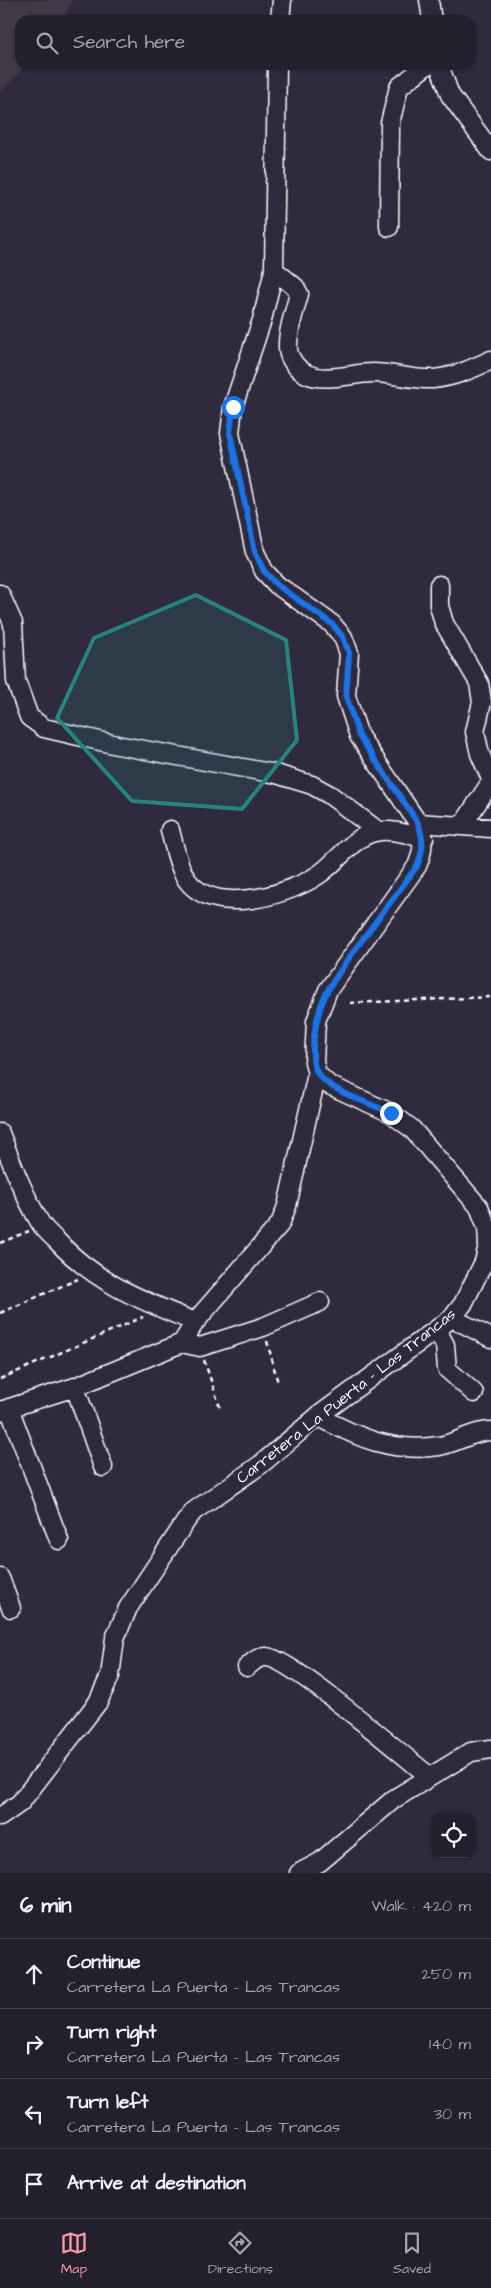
<!DOCTYPE html>
<html lang="en">
<head>
<meta charset="utf-8">
<style>
	:root { --surface:#23202e; --page:#2f2d3a; --text:#f1f3f6; --muted:#a3a3aa; --line:#403e4a; --accent:#ff9aa2 }
	body { margin:0; font-family:"Architects Daughter",sans-serif; background:var(--page); color:var(--text) }
	.controls { position:absolute; right:15px; bottom:15px; display:grid; overflow:hidden; border-radius:10px; box-shadow:0 1px 4px #0004 }
	.controls button { width:45px; height:45px; display:grid; place-items:center; padding:0; border:0; border-bottom:1px solid var(--line); background:var(--surface); color:var(--text); font:25px sans-serif }
	.stop { position:absolute; width:15px; height:15px; margin:-11px; border:4px solid #1a73e8; border-radius:50%; background:#fff }
	.stop.end { background:#1a73e8; border-color:#fff; box-shadow:0 1px 5px #0008 }
	.list { margin:0; padding:0; list-style:none }
	h2 { display:flex; justify-content:space-between; align-items:center; height:65px; margin:0; padding:0 20px; font-size:21px }
	h2 small { font-size:16px; font-weight:400; color:var(--muted) }
	.list li { display:grid; grid-template-columns:32px 1fr auto; gap:15px; align-items:center; box-sizing:border-box; height:70px; padding:0 20px; border-top:1px solid var(--line) }
	.list b { display:block; font-size:19px; white-space:nowrap }
	.list p { margin:0; font-size:16px; white-space:nowrap; color:var(--muted) }
	.list em { font-size:16px; font-style:normal; color:var(--muted) }
	.icon { flex:none; width:28px; height:28px; fill:none; stroke:currentColor; stroke-width:2; stroke-linecap:round; stroke-linejoin:round }
	.map { position:relative; flex:none; width:491px; height:1873px; overflow:hidden }
	.search { position:absolute; background:var(--surface); box-shadow:0 1px 4px #0004; left:15px; right:15px; top:15px; height:55px; display:flex; align-items:center; gap:12px; box-sizing:border-box; padding:0 18px; border-radius:15px; color:var(--muted); font-size:19px }
	.sheet { height:345px; background:var(--surface) }
	nav { display:flex; justify-content:space-around; align-items:center; box-sizing:border-box; height:70px; border-top:1px solid var(--line); background:var(--surface); font-size:14px; color:var(--muted) }
	nav a { display:grid; justify-items:center; gap:2px }
	nav .on { color:var(--accent) }
	.map>svg:first-child { display:block }
	.built { fill:#423747 }
	.lines { fill:none; stroke-linecap:round; stroke-linejoin:round }
	.minor-casing { stroke:#fff; stroke-width:21 }
	.path { stroke:#fff; stroke-width:2.5; stroke-dasharray:5 4; stroke-linecap:butt }
	.minor { stroke:#2f2a3d; stroke-width:18 }
	.route { stroke:#1a73e8; stroke-width:6 }
	.marked { fill:#27847c; fill-opacity:0.2; stroke:#27847c; stroke-width:4; stroke-linejoin:round }
	.labels { text-anchor:middle; dominant-baseline:central; stroke-width:4; stroke-linejoin:round; paint-order:stroke }
	.street-label { font-size:16px; fill:#fff; stroke:#2f2a3d }
</style>
</head>
<body>
<div class="map">
<svg width="491" height="1873" viewBox="0 0 491 1873">
	<rect width="100%" height="100%" fill="#2f2a3d"/>
	<filter id="ink" filterUnits="userSpaceOnUse"><feTurbulence type="fractalNoise" baseFrequency=".02" numOctaves="2"/><feDisplacementMap in="SourceGraphic" scale="10" xChannelSelector="R" yChannelSelector="G"/><feConvolveMatrix kernelMatrix="1 2 1 2 8 2 1 2 1" color-interpolation-filters="sRGB"/></filter>
	<g filter="url(#ink)">
		<path class="built" d="M0,0h73l-11,20h-42v45h6l-26,28z"/>
		<g class="lines">
			<g class="minor-casing">
				<path id="minor" d="M429,0l3,20
					M280,20l2,-20
					M439,65l11,30 41,56
					M389,227l1,-104 9,-36 28,-22
					M274,270l21,17 4,7c-4,16 -16,49 -9,63 17,34 55,16 83,16 20,0 40,7 60,6 21,-2 39,-10 58,-19
					M439,585v21l5,17 35,60 3,19 -7,30 5,22 11,25
					M0,594l13,29 3,58 13,36 15,11 73,17 159,29 36,11 18,10 48,36
					M418,823l73,5
					M462,826l29,-44
					M170,830c4,15 7,33 15,47 25,41 102,19 133,-2 18,-11 34,-38 57,-43 15,-4 34,3 49,6
					M0,1133c12,31 24,63 41,91 4,6 11,12 16,17 39,42 86,60 138,81
					M452,1318l39,20
					M437,1330l8,15 2,24 27,24
					M182,1343l18,4 63,-20 57,-25
					M75,1387l28,80
					M9,1408l50,132
					M0,1411l75,-24 107,-44 13,-21 85,-98 7,-18 30,-132
					M318,1416c40,22 75,37 121,30 18,-3 34,-15 52,-15
					M0,1578l11,30
					M247,1667c6,-5 11,-11 20,-10 24,2 137,99 163,120
					M0,1817l20,-14 78,-101 12,-26 5,-38 13,-30 58,-87 8,-10 66,-46 58,-49 134,-98 11,-14 21,-42 4,-17 -1,-18 -8,-20 -67,-78 -21,-16 -62,-28 -12,-11 -3,-12 2,-41 12,-31 89,-124c7,-17 7,-26 1,-43l-59,-87 -13,-40 3,-43 -6,-16 -11,-13 -55,-39 -13,-14 -9,-19 -25,-119 3,-26 29,-87 12,-50 3,-205
					M299,1873l21,-11 74,-63 77,-47 20,-3"/>
			</g>
			<path class="path" d="M350,1003l141,-6
				M0,1243l29,-12
				M0,1313l78,-34
				M267,1341l11,42
				M204,1360l16,47
				M0,1379l143,-62"/>
			<use href="#minor" class="minor"/>
		</g>
	</g>
	<g class="lines" filter="url(#ink)">
		<path class="route" d="M233,407l-3,26 25,119 9,19 13,14 55,39 11,13 6,16 -3,43 13,40 59,87c6,17 6,26 -1,43 -28,40 -64,82 -89,124 -10,17 -22,66 -10,84 11,17 54,30 73,39"/>
	</g>
	<path class="marked" d="M196,595l90,45 11,100 -55,69 -110,-8 -75,-83 37,-80z"/>
	<g class="labels">
		<g class="street-label">
			<text transform="translate(346 1396) rotate(-38)">Carretera La Puerta - Las Trancas</text>
		</g>
	</g>
</svg>
<div class="controls">
<button><svg class="icon" aria-label="locate" viewBox="0 0 24 24"><circle cx="12" cy="12" r="6"/><path d="M12 2v4M12 18v4M2 12h4M18 12h4"/></svg></button>
</div>
<div class="stop" style="left:233px;top:407px"></div>
<div class="stop end" style="left:391px;top:1113px"></div>
<div class="search"><svg class="icon" aria-label="search" viewBox="0 0 24 24"><circle cx="10" cy="10" r="6"/><path d="M15 15l6 6"/></svg>Search here</div>
</div>
<section class="sheet">
<h2>6 min<small>Walk · 420 m</small></h2>
<ul class="list">
<li><svg class="icon" aria-label="ahead" viewBox="0 0 24 24"><path d="M12 20V5M6 11l6-6 6 6"/></svg><div><b>Continue</b><p>Carretera La Puerta - Las Trancas</p></div><em>250 m</em></li>
<li><svg class="icon" aria-label="right" viewBox="0 0 24 24"><path d="M7 20v-9h11M14 6l5 5-5 5"/></svg><div><b>Turn right</b><p>Carretera La Puerta - Las Trancas</p></div><em>140 m</em></li>
<li><svg class="icon" aria-label="left" viewBox="0 0 24 24"><path d="M17 20v-9H6M10 6l-5 5 5 5"/></svg><div><b>Turn left</b><p>Carretera La Puerta - Las Trancas</p></div><em>30 m</em></li>
<li><svg class="icon" aria-label="arrive" viewBox="0 0 24 24"><path d="M6 21V4h12l-3 4 3 4H6"/></svg><div><b>Arrive at destination</b></div></li>
</ul>
</section>
<nav>
<a class="on"><svg class="icon" aria-label="map" viewBox="0 0 24 24"><path d="M3 6l6-2 6 2 6-2v14l-6 2-6-2-6 2zM9 4v14M15 6v14"/></svg>Map</a>
<a><svg class="icon" aria-label="directions" viewBox="0 0 24 24"><path d="M12 3l9 9-9 9-9-9zM9 14v-3h6M13 9l2 2-2 2"/></svg>Directions</a>
<a><svg class="icon" aria-label="saved" viewBox="0 0 24 24"><path d="M7 4h10v16l-5-4-5 4z"/></svg>Saved</a>
</nav>
</body>
</html>
